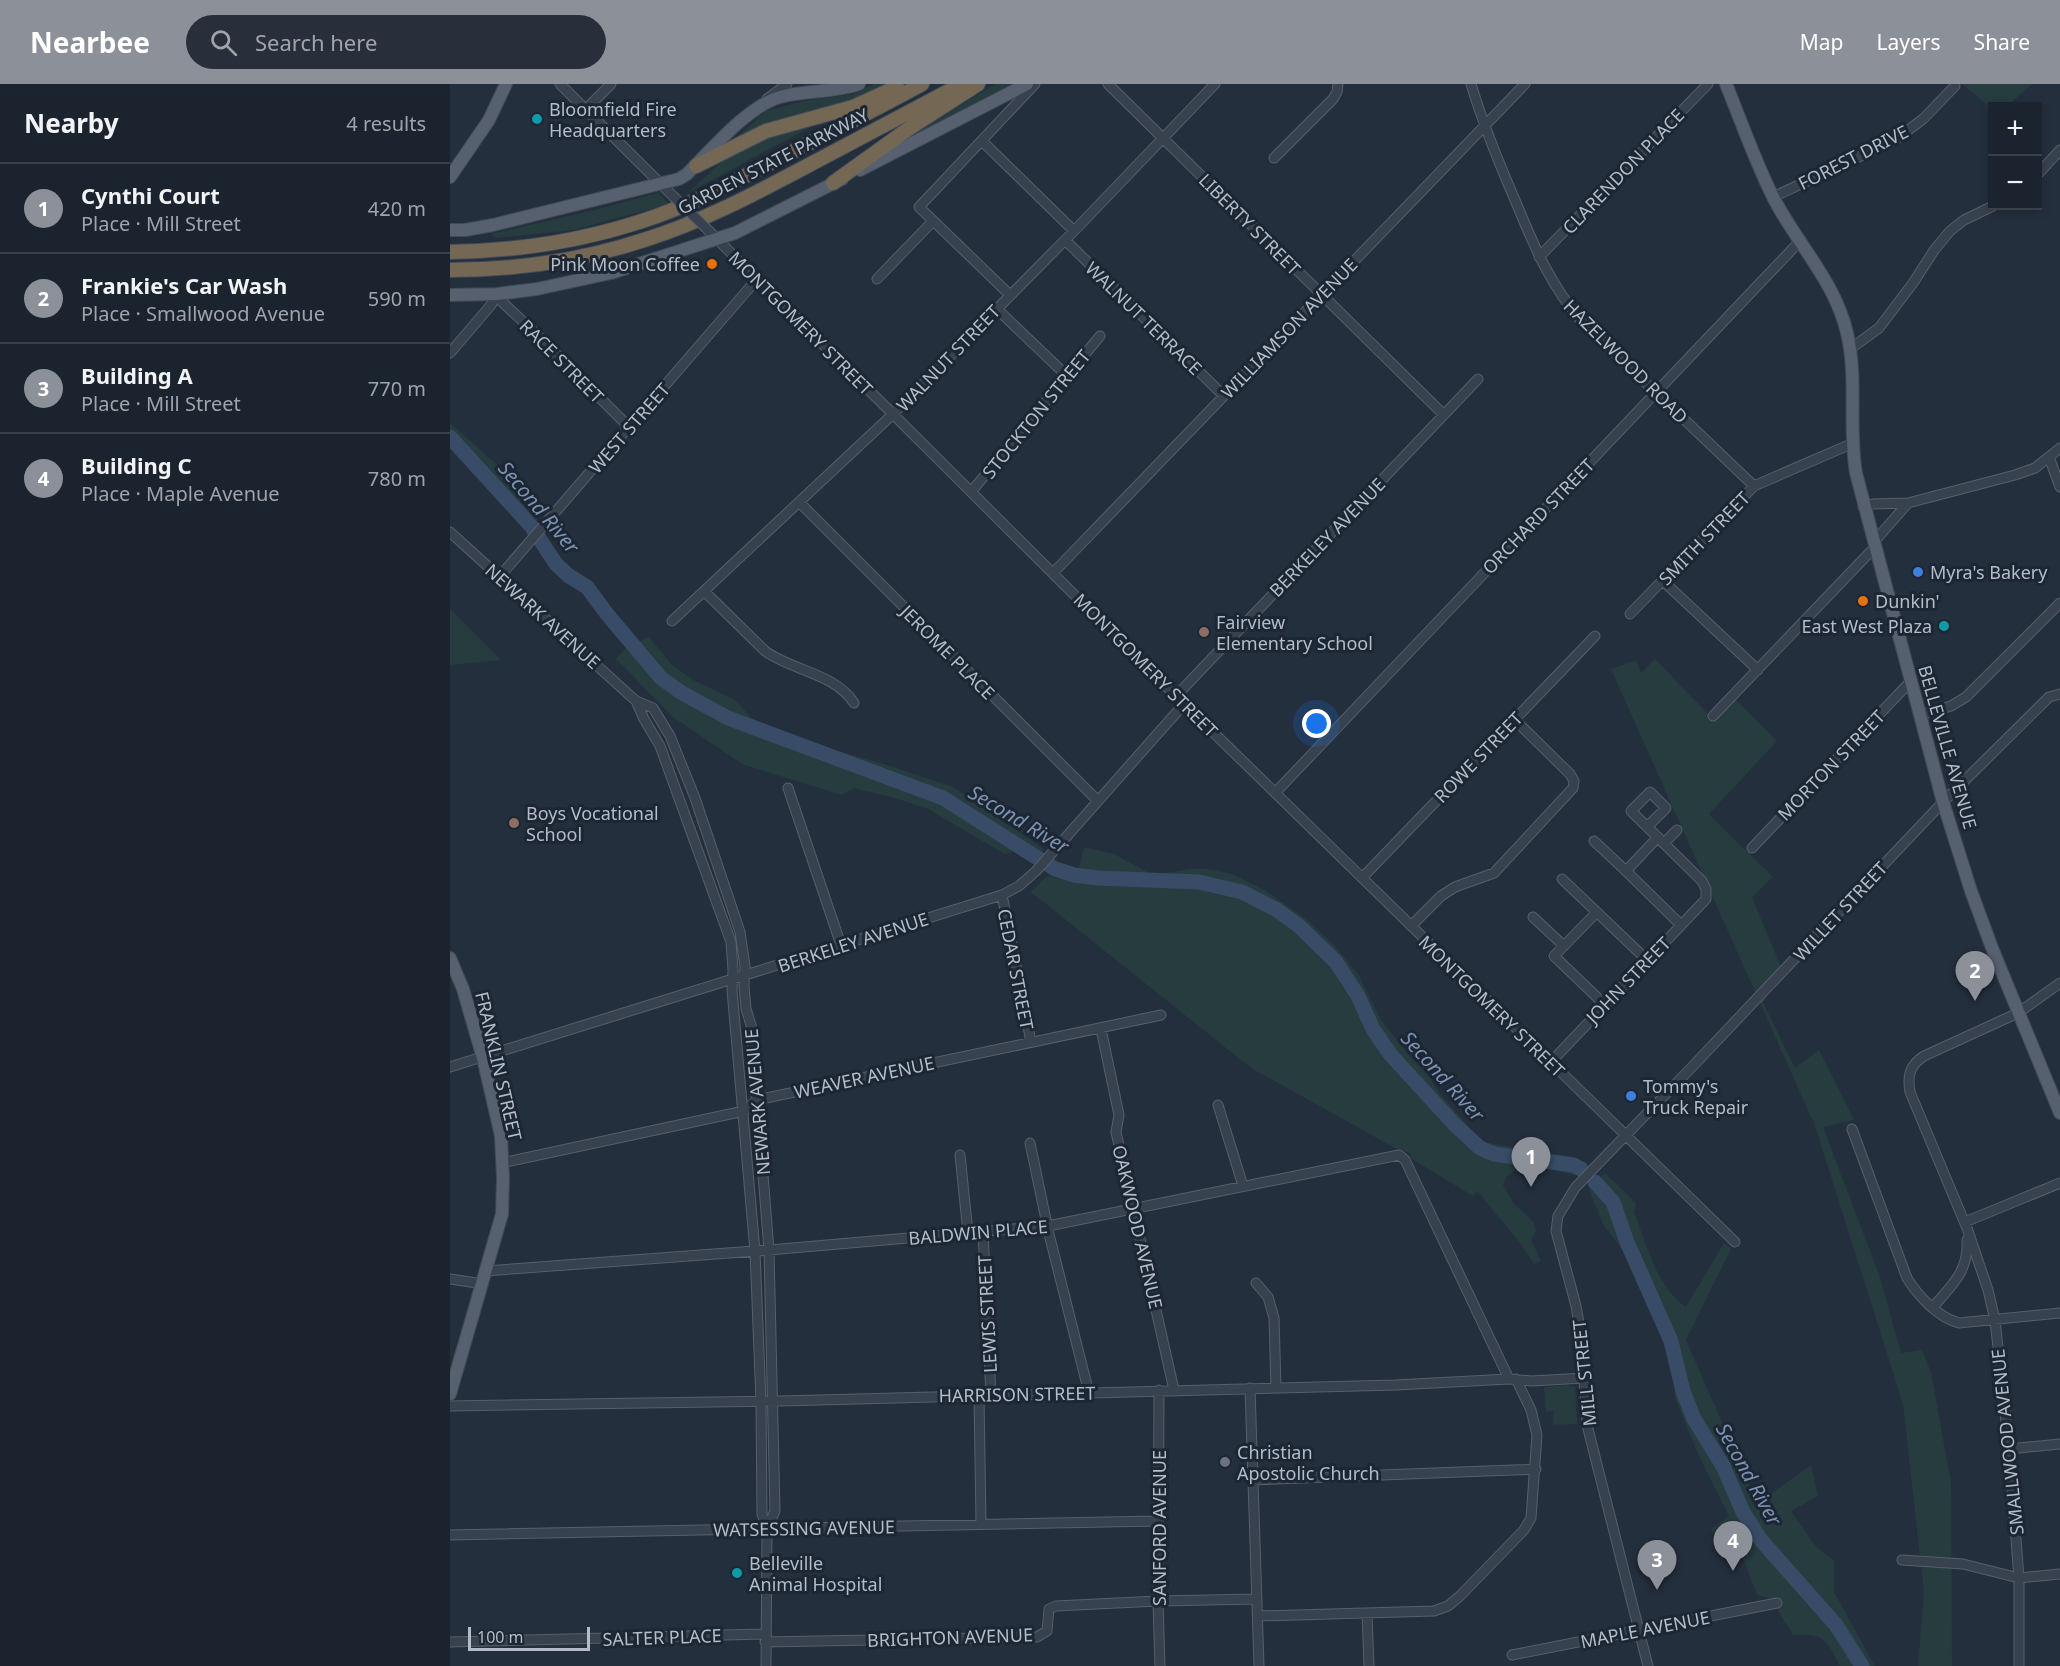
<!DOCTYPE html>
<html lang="en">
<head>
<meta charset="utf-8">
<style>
	:root { --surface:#1b232e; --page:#282f3a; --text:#f1f3f6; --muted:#a0a4aa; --line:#39404a; --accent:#8c9099 }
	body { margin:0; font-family:"Noto Sans",sans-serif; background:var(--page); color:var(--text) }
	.controls { position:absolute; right:18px; top:18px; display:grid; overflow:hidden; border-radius:0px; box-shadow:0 3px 9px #0003 }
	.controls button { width:54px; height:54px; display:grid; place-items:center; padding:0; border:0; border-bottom:2px solid var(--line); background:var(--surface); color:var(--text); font:30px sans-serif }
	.scale { position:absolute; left:18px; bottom:15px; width:122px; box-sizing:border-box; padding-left:6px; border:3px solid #b4bcc9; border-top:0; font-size:16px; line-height:21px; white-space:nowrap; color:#b4bcc9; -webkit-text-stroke:4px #1d2633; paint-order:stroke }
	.you { position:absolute; left:867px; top:640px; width:21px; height:21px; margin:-15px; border:4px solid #fff; border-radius:50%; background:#1a73e8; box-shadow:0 0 0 9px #1a73e833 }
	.badge { display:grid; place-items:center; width:39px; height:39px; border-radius:50%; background:var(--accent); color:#fff; font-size:20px; font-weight:700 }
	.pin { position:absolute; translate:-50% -50px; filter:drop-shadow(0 2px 3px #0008) }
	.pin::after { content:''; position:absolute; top:32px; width:21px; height:18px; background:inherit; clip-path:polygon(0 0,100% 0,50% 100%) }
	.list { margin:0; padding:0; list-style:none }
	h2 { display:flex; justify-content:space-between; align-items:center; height:78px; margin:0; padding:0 24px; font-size:26px }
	h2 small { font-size:20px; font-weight:400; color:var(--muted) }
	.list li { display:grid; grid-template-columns:39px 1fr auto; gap:18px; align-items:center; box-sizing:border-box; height:90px; padding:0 24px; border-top:2px solid var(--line) }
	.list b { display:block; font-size:22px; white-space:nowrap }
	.list p { margin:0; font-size:20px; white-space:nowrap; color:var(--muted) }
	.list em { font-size:20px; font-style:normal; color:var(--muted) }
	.icon { flex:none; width:33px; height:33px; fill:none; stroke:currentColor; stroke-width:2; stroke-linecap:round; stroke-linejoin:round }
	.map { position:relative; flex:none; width:1610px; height:1582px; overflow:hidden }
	header { display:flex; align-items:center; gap:36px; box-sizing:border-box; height:84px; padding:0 30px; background:var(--accent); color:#fff }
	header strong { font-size:28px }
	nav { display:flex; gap:33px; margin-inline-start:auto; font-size:21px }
	.search { width:420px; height:54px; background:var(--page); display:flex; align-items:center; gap:15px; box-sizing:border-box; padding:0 21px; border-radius:33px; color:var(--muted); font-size:22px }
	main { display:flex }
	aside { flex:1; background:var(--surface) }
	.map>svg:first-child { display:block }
	.green { fill:#263c3f }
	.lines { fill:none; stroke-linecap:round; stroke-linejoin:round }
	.river { stroke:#394c67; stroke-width:15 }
	.minor-casing { stroke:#565f6c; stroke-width:11 }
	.major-casing { stroke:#414a57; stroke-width:14 }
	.highway-casing { stroke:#434c59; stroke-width:16 }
	.minor { stroke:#38414e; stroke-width:9 }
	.major { stroke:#56606e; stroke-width:12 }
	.highway { stroke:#746855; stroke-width:14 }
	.minor-bridge-casing { stroke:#565f6c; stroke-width:11; stroke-linecap:butt }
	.minor-bridge { stroke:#38414e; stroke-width:9 }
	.culture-dot { fill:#0f9aa8; stroke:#1d2633; stroke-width:2 }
	.food-dot { fill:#e8710a; stroke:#1d2633; stroke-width:2 }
	.shop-dot { fill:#3f7fe0; stroke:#1d2633; stroke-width:2 }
	.education-dot { fill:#8d6e63; stroke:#1d2633; stroke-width:2 }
	.worship-dot { fill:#6b7280; stroke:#1d2633; stroke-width:2 }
	.labels { text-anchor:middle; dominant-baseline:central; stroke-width:6; stroke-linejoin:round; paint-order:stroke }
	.poi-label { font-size:18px; fill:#b4bcc9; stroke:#1d2633; text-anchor:start }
	.street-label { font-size:18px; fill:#b4bcc9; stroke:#1d2633 }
	.water-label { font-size:20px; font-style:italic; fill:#7c92b1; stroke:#1d2633 }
</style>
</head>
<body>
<header>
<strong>Nearbee</strong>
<div class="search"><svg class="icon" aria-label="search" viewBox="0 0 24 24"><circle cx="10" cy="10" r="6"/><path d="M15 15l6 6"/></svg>Search here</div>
<nav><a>Map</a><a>Layers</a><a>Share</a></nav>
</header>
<main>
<aside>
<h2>Nearby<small>4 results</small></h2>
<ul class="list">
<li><span class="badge">1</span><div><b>Cynthi Court</b><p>Place · Mill Street</p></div><em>420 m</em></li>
<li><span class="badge">2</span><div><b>Frankie's Car Wash</b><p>Place · Smallwood Avenue</p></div><em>590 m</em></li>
<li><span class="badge">3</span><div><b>Building A</b><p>Place · Mill Street</p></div><em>770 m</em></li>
<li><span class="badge">4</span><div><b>Building C</b><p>Place · Maple Avenue</p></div><em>780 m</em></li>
</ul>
</aside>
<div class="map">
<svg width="1610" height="1582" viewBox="0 0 1610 1582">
	<rect width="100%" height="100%" fill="#242f3e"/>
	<path class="green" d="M424,0h22l-170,63 40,-36 38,-10 49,-7z
		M545,0h16l-105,55z
		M1512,0h70l-25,22h-15v3z
		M364,41l-126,68 32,-30 37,-23z
		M208,109l11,11 -96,26 -77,8 -5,-4 104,-24z
		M0,339l72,64 -7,7 25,21 -9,11 -50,-55 -31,-26z
		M0,525l51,51 -51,5z
		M199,553l22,27 22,16 42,20 18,19 70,28 64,18 66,22 91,62 -13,13 -16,-11 -10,3 -77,-45 -33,-11 -41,-10 -12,7 -98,-30 -70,-47 -58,-59 11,-12z
		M1205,575l60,62 21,-21 41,41 -68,73 64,63 -21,20 31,75 -20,30 32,66 24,-18 35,70 -31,7 57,150 21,76 21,-3 9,22 20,111 1,183h-34l6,-74 -21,-188 -88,-278 -204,-457 25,-9 5,13z
		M634,763l30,7 35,19 13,1 27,-5h18l25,5 34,17 39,27 29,27 24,29 23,46 29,37 17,17 13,20 43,48 95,16 6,8 -8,9c-19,-4 -66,-18 -73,10l12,20 18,16 3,9 -5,10 10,21 -7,3 -14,-21 -43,-52 -4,5 -61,-37 -3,-6 -14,-5 -144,-80 -220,-176 16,-16 22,5 11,-16z
		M1155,1089l31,30 -2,9c13,32 22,75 52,95l38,-64 7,6 -45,91 66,151 16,5 43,-31 7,31 -27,15 26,37 17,12v32l41,74h-35c-14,-26 -15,-33 -47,-31l-22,-36 -14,-4 -18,-48 -25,-13 -3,-5 18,-13 -30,-60 -24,-58 -1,-21 -12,-42 -14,-33 -26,-53 -18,-23 -15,-36z
		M1116,1301l9,2 2,37 -24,1 1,-14 -8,1 -2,-25z"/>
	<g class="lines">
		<path class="river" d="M0,353l81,89 25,38 13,12 18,11 20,27 54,64 21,15 46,25 215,80 112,71 19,6 24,3 101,4 43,10 35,18 22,16 37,36 22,34 15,33 17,25 65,71 25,23 14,6 79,11 8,4
			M1145,1098l18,20 14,40 44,99 12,50 11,28 29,47 20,46 17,27 76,86 26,41"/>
		<g class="minor-casing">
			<path id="minor" d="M110,0l114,113
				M658,0l336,331
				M1021,0c12,40 27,77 44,116 19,46 35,85 68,123l171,163
				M317,15l20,-15
				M136,25l25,-25
				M532,57l92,90
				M824,74l59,-59 4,-7 1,-8
				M1588,90l22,-24
				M1323,113l122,-57 28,-21 32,-33
				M258,146l468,466 559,546
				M615,156l159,156
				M1089,173l169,-173
				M427,195l56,-58
				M47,210l5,8 28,26 99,99
				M560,211l-91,-88 116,-123
				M547,225l70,67
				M1400,265l29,-21 34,-45 22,-34 15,-18 14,-11 29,-14
				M0,269l41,-48 6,-11
				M1599,373l11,30
				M521,408l129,-156
				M349,418l298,298
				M1413,423l10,-3 35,-1 107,-28 20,-7 25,-20
				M0,448l186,169 17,7 17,28 25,62 45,134 5,34 -1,20 2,23 5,16 18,225 6,261 -8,18 -1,137
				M1423,459l35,-40
				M603,489l472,-489
				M50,492l257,-297
				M1213,497l95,89
				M254,507l61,60c27,20 70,22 89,52
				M1180,530l124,-128 97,-42
				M222,537l221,-207 181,-183 141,-147
				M726,612l302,-317
				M186,617l8,18 16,27 71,196 2,28 -1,20 23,261 6,151 1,112 5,15
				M1470,631l31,-9 15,-9 94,-94
				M1263,632l161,-168
				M338,704l53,157
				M825,709l526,-553
				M1208,753l-32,34 55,54
				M1144,757l32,30
				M1214,759l13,-13
				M1302,764l158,-166
				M912,794l233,-242
				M1112,795l85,81
				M552,811l29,147
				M1147,828l-43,44 50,48
				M1083,833l31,29
				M961,842l30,-30 14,-9 39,-14 79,-85 1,-7 -4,-7 -56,-55
				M651,945l18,86 -3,17 58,258
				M1100,979l156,-164v-10l-4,-8 -71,-70 19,-19 16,16 -19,19
				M0,983l552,-172 17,-9 17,-15 148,-167
				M768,1021l25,81
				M1402,1045l55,149c11,18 32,40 52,45l101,-10
				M580,1059l19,91 40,159
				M510,1071l8,78
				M52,1079l242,-52 13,-11 404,-85
				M1516,1142l-56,-134c-3,-17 0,-27 14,-36l94,-43 42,-30
				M533,1148l8,163
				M35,1187l284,-21 279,-24 351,-71 6,5 104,219
				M0,1195l33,5
				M806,1199l12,14 6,21 2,70
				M1483,1223c19,-22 36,-36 34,-67
				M800,1304l9,278
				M709,1306l-1,211 2,65
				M529,1311l2,129
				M0,1322l331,-5 615,-16 113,-6 23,2 52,-3
				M1559,1365l51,-5
				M803,1396l283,-11
				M0,1451l708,-14
				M1452,1476l61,4 56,14 41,-4
				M917,1529l2,53
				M808,1532l176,-5 14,-5 12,-10 64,-66 7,-12 6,-83 -6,-25 -15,-31
				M0,1558l315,-8
				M315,1558l272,-5 10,-6 2,-22 7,-3 102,-5 99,-2
				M1062,1571l265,-52
				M1198,1582l-61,-241 -6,-90 -5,-29 -20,-75 2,-15 17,-28 20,-21 97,-100 251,-265 106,-105 11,-3
				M1569,1582v-88l-10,-129 -14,-129 -7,-30 -23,-68 95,-39"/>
		</g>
		<g class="major-casing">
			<path id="major" d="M1276,0c15,37 29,77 47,113 24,47 62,84 74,136 11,46 1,94 9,140l87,329 28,89 21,57 68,165
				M410,86l167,-86
				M0,93l39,-57 17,-36
				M0,146h15l28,-5 186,-46 8,-5c24,-24 61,-68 93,-77 26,-7 53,-4 79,-13
				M0,211l47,-1 40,-5 74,-16 124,-40 107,-54
				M0,874l13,31 20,69 18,78 2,42 -1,36 -52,180"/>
		</g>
		<g class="highway-casing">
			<path id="highway" d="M246,82l70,-35 87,-24 44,-20
				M383,99l78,-56 67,-43
				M0,168c64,-1 127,-10 189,-30 48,-15 93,-39 137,-62 49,-25 98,-50 146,-76
				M0,186c67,0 134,-10 197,-31 57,-18 109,-46 162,-74 51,-27 102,-54 153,-81"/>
		</g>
		<use href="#minor" class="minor"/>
		<use href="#major" class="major"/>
		<use href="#highway" class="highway"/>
		<g class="minor-bridge-casing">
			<path id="minor-bridge" d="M224,113l34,33"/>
		</g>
		<use href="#minor-bridge" class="minor-bridge"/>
	</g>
	<g class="culture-dot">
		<circle cx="87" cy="35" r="6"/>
		<circle cx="1494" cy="542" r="6"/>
		<circle cx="287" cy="1489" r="6"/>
	</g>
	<g class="food-dot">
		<circle cx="262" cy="180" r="6"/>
		<circle cx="1413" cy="517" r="6"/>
	</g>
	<g class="shop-dot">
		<circle cx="1468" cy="488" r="6"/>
		<circle cx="1181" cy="1012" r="6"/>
	</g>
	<g class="education-dot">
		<circle cx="754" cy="548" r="6"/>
		<circle cx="64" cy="739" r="6"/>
	</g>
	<circle class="worship-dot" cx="775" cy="1378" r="6"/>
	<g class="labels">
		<g class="poi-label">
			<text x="99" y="25">Bloomfield Fire<tspan x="99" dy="21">Headquarters</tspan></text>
			<text x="250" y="180" text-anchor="end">Pink Moon Coffee</text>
			<text x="1480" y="488">Myra's Bakery</text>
			<text x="1425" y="517">Dunkin'</text>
			<text x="766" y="538">Fairview<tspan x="766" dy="21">Elementary School</tspan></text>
			<text x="1482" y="542" text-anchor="end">East West Plaza</text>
			<text x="76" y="729">Boys Vocational<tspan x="76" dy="21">School</tspan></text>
			<text x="1193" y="1002">Tommy's<tspan x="1193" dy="21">Truck Repair</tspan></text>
			<text x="787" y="1368">Christian<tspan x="787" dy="21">Apostolic Church</tspan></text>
			<text x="299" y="1479">Belleville<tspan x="299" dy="21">Animal Hospital</tspan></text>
		</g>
		<g class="street-label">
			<text transform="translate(1403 73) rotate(-27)">FOREST DRIVE</text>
			<text transform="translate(323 77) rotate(-27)">GARDEN STATE PARKWAY</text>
			<text transform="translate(1173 87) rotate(-46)">CLARENDON PLACE</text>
			<text transform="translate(800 140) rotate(45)">LIBERTY STREET</text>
			<text transform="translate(694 234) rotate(44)">WALNUT TERRACE</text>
			<text transform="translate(351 239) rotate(45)">MONTGOMERY STREET</text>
			<text transform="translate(839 244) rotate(-46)">WILLIAMSON AVENUE</text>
			<text transform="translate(498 274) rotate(-46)">WALNUT STREET</text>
			<text transform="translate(112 277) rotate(45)">RACE STREET</text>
			<text transform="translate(1176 277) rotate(45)">HAZELWOOD ROAD</text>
			<text transform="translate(586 330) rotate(-51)">STOCKTON STREET</text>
			<text transform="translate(179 344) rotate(-49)">WEST STREET</text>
			<text transform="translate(1088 432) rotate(-46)">ORCHARD STREET</text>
			<text transform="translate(877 453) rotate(-46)">BERKELEY AVENUE</text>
			<text transform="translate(1254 454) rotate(-46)">SMITH STREET</text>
			<text transform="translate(93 532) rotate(42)">NEWARK AVENUE</text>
			<text transform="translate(498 568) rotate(45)">JEROME PLACE</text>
			<text transform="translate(696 581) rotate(45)">MONTGOMERY STREET</text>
			<text transform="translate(1498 663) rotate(74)">BELLEVILLE AVENUE</text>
			<text transform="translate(1028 673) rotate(-46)">ROWE STREET</text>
			<text transform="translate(1381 681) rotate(-46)">MORTON STREET</text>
			<text transform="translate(1390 827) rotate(-47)">WILLET STREET</text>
			<text transform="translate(403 858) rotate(-18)">BERKELEY AVENUE</text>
			<text transform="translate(566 885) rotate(79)">CEDAR STREET</text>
			<text transform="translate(1178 896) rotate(-46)">JOHN STREET</text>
			<text transform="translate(1042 922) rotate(44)">MONTGOMERY STREET</text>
			<text transform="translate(49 982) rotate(77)">FRANKLIN STREET</text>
			<text transform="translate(414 993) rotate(-12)">WEAVER AVENUE</text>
			<text transform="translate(307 1018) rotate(-95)">NEWARK AVENUE</text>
			<text transform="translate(688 1143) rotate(77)">OAKWOOD AVENUE</text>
			<text transform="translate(528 1148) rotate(-5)">BALDWIN PLACE</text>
			<text transform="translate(537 1230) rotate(-93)">LEWIS STREET</text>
			<text transform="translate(1134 1289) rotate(-96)">MILL STREET</text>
			<text transform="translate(567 1310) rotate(-1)">HARRISON STREET</text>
			<text transform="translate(1557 1358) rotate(-96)">SMALLWOOD AVENUE</text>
			<text transform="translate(354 1444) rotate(-1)">WATSESSING AVENUE</text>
			<text transform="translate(709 1444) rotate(-90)">SANFORD AVENUE</text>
			<text transform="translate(1195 1545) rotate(-11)">MAPLE AVENUE</text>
			<text transform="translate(212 1553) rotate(-2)">SALTER PLACE</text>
			<text transform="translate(500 1553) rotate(-2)">BRIGHTON AVENUE</text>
		</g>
		<g class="water-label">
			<text transform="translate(89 423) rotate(50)">Second River</text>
			<text transform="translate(569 735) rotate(31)">Second River</text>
			<text transform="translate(993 992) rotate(48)">Second River</text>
			<text transform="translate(1299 1390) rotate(61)">Second River</text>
		</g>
	</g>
</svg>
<div class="controls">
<button>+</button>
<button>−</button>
</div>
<div class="scale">100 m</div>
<div class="you"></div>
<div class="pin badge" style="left:1081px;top:1103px">1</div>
<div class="pin badge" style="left:1525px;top:917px">2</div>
<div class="pin badge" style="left:1207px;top:1506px">3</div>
<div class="pin badge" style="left:1283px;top:1487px">4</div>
</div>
</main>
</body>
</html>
